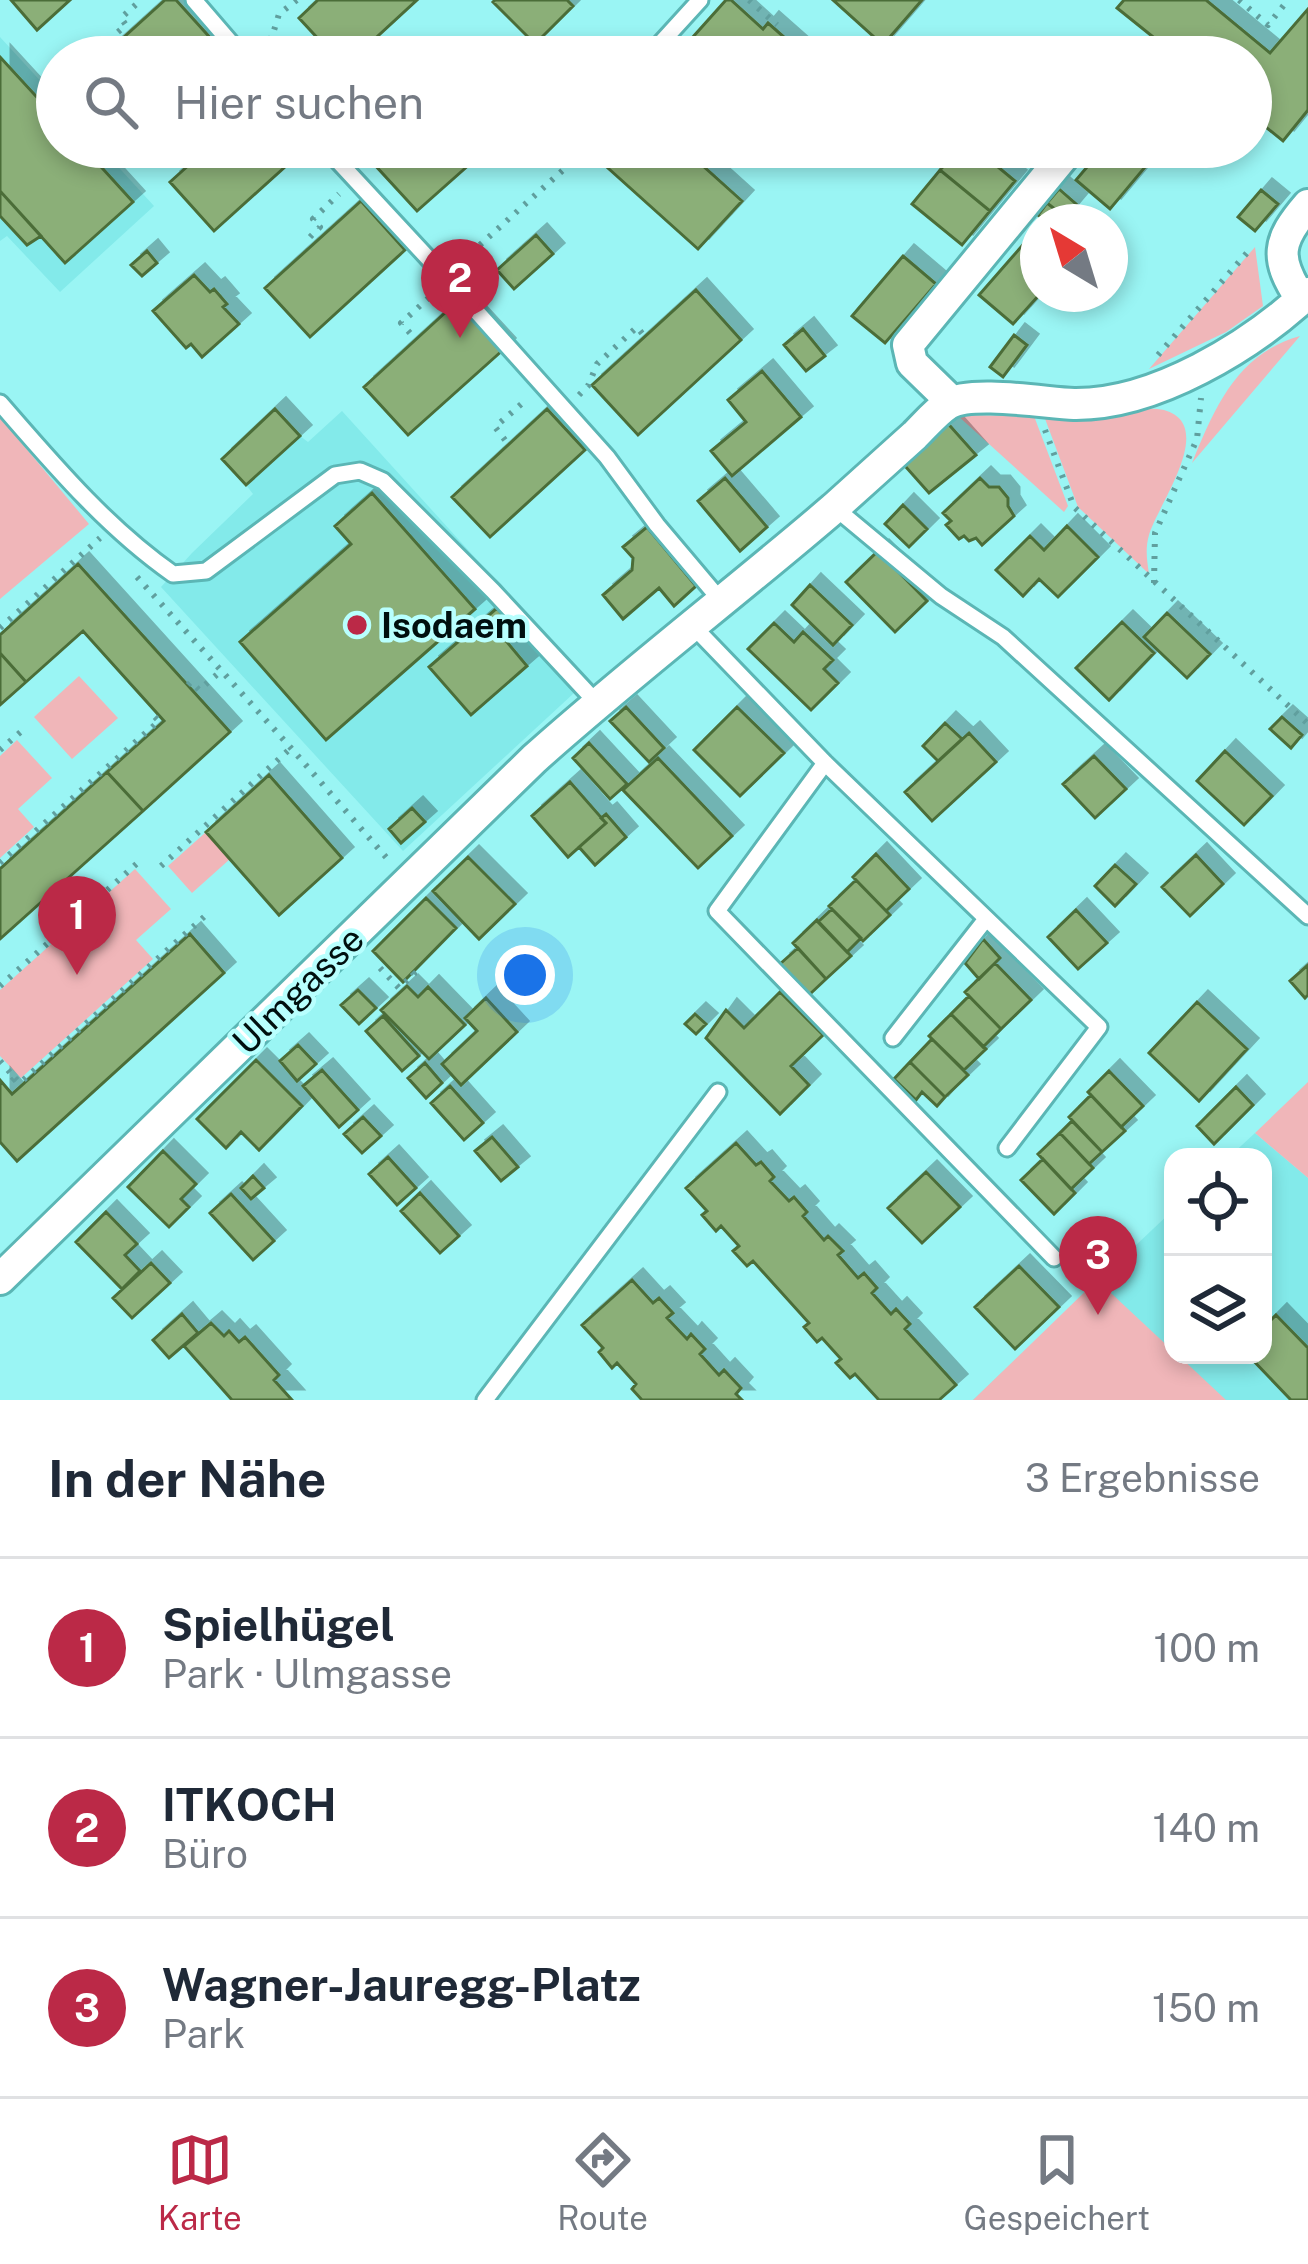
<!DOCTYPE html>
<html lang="de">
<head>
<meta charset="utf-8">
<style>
	:root { --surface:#fff; --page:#f6f6f7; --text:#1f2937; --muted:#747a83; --line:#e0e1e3; --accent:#bb2947 }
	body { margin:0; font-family:"Public Sans",sans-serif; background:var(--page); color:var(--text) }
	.controls { position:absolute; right:36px; bottom:36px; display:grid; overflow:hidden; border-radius:24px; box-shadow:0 6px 18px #0003 }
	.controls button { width:108px; height:108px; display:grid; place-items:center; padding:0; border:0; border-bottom:3px solid var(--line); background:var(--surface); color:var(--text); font:60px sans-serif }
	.compass { position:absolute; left:1020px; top:204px; width:108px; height:108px; border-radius:50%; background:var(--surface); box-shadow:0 6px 18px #0003; rotate:322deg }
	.you { position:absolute; left:525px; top:975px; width:42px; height:42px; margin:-30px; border:9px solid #fff; border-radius:50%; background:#1a73e8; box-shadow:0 0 0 18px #1a73e833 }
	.badge { display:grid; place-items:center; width:78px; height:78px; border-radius:50%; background:var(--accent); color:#fff; font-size:39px; font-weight:700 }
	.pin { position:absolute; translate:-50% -99px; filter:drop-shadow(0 3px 6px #0008) }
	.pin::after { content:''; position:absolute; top:63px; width:42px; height:36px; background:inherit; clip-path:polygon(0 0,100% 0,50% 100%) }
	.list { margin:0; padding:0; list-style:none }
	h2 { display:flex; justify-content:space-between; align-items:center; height:156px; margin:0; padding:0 48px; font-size:51px }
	h2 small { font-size:39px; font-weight:400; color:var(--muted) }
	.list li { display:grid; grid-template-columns:78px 1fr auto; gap:36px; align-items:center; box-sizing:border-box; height:180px; padding:0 48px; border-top:3px solid var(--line) }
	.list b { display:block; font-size:45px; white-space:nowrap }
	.list p { margin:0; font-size:39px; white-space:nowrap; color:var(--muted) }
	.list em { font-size:39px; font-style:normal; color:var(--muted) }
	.icon { flex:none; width:66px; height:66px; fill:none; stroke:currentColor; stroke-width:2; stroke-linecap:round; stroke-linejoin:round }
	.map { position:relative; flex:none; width:1308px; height:1400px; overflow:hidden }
	.search { position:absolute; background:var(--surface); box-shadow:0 6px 18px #0003; left:36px; right:36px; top:36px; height:132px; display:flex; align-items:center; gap:30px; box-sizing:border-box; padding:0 42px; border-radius:66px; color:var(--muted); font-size:45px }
	.sheet { height:696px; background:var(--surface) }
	nav { display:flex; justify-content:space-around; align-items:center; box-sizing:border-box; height:168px; border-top:3px solid var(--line); background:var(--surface); font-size:33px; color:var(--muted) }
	nav a { display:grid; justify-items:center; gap:6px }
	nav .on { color:var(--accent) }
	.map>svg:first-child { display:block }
	.built { fill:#83eaea }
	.green { fill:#f0b6b9 }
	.building { fill:#8baf78; stroke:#4c6d39; stroke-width:3; filter:url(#shadow) }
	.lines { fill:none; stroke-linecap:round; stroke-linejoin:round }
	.service-casing { stroke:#5bb6b5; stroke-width:21 }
	.minor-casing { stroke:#5bb6b5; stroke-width:36 }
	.path { stroke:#609f9e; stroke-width:6; stroke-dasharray:3 9; stroke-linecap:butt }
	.service { stroke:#fff; stroke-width:15 }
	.minor { stroke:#fff; stroke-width:30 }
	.poi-dot { fill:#bb2947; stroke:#b8fffe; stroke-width:4.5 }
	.labels { text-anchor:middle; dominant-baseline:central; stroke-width:9; stroke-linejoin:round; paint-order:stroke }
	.poi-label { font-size:36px; font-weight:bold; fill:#000f0f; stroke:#b8fffe; text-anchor:start }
	.street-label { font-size:36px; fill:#000f0f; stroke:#b8fffe }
</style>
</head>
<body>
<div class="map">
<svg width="1308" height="1400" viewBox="0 0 1308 1400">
	<defs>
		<filter id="shadow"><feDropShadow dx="11" dy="-11" stdDeviation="0" flood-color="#0004"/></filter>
	</defs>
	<rect width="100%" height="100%" fill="#9af5f4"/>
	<path class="built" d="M0,37l57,62v48h43l54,59 -94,86 -53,-56 -7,5z
		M342,411l245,270 -184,170 -242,-264 31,-34 61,-59 -7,-9 54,-49 8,6z
		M1255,1133l53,45v222h-335l200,-190v145h90v-198h-34z"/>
	<path class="green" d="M1255,247l8,59 -37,26 -77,37z
		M1300,336l-108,127c23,-56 45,-109 108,-127z
		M1135,409c9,0 21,-1 29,1 54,15 -6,94 -15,125 -4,14 -2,25 0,39l-71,-67 -34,-91z
		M957,415l77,1 34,90 -4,6z
		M0,417l89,107 -89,75z
		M79,676l39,42 -46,41 -38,-42z
		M17,740l35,38 -34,31 16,18 -34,31v-102z
		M206,832l24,27 -38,34 -24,-27z
		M135,869l36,40 -35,31 17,19 -132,119 -21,-22v-66z
		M1308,1082v96l-53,-45z
		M1097,1280l76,71v4h5l48,45h-253z"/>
	<path class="building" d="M11,0h59l-33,30z
		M165,0h11l38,42 -17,15h-95z
		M318,0h99l-62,57h-20l-36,-39z
		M495,0h72l6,6 -38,38 -42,-42z
		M726,0h5l32,29 5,-6 33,29 -5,5h-101l-11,-10z
		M833,0h89l-39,45z
		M1124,0h82l64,53 38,-44v101l-25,31 -32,-26v-58h-73l-61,-49z
		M0,57l57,62v28h26l50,55 -68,61 -65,-72z
		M209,147h98l-93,84 -44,-49z
		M390,147h99l-72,64 -44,-48z
		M593,147h102l11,11 -5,6 41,37 -44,48 -109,-98z
		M970,147h4l41,34 -25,30 -50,-41 13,-14 5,5z
		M1104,147l57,1 -51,61 -34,-29z
		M940,170l50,41 -28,34 -50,-41z
		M1059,189l17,15 -11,13 -18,-14z
		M1261,190l17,14 -23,27 -17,-14z
		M0,191l41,45 -14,9 -27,-29z
		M361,201l44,49 -95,87 -45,-49z
		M1047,203l18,14 -4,5h-14l-9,-7z
		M1035,231l3,3 2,60 -27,30 -34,-29z
		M536,235l17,19 -39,35 -17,-19z
		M147,251l10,12 -15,13 -11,-11z
		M903,256l33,28 -51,59 -33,-27z
		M194,275l16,17 4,-3 13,15 -4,3 16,17 -37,33 -11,-13 -5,4 -33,-37z
		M696,290l45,50 -103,95 -46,-50z
		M459,300l45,49 -96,86 -44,-48z
		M803,329l22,27 -19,15 -22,-26z
		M1014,335l13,10 -24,32 -13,-10z
		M762,371l39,46 -69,59 -21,-25 35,-29 -18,-22z
		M275,409l25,27 -54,49 -24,-26z
		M547,409l38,41 -95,87 -38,-40z
		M943,418l33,37 -47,38 -32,-36z
		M725,478l42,49 -27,24 -42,-50z
		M980,478l9,9h10l9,11v8l6,10 -32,29 -6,-7 -7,3 -5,-5 -5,3 -13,-14 5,-4 -8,-8z
		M372,493l103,116 -149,131 -86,-98 111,-98 -16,-18z
		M903,505l24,24 -18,18 -24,-23z
		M1067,526l31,31 -40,40 -19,-18 -16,17 -27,-26 34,-34 14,14z
		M647,527l49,59 -22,20 -15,-18 -36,31 -20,-24 29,-25 1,-12 -10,-11z
		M878,551l49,50 -32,31 -49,-50z
		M78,564l152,168 -87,79 -36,-39 57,-51 -81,-90 -57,51 -26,-29v-18z
		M810,585l42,40 -19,20 -41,-40z
		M497,608l20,23 -11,10 21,25 -56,49 -42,-48z
		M1167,613l43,41 -23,24 -43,-41z
		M1122,622l32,31 -45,47 -33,-32z
		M774,623l20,19 9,-10 30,28 -9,9 14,14 -27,27 -63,-61z
		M0,653l26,29 -26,23z
		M626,707l38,41 -15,14 -39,-41z
		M737,707l47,46 -44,43 -46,-46z
		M1282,717l20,18 -11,13 -21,-19z
		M945,723l17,16 -24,22 -15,-15z
		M969,733l27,29 -64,59 -27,-29z
		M589,743l38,41 -17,15 -37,-41z
		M1225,751l47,45 -28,29 -47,-44z
		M1094,756l32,33 -31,29 -32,-34z
		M658,758l74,78 -34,32 -75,-78z
		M107,772l36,39 -143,128v-70z
		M269,775l73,83 -63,57 -73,-83z
		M570,782l36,41 -38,34 -36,-41z
		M412,808l13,14 -24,21 -12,-14z
		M606,814l20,23 -31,28 -16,-18 27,-24 -5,-5z
		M876,854l33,35 -23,22 -33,-34z
		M1196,855l27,29 -33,32 -28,-29z
		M468,857l47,47 -36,35 -46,-48z
		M1115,865l21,19 -21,22 -20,-20z
		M856,880l34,35 -27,26 -34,-35z
		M426,898l30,30 -53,54 -30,-31z
		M832,909l29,29 -14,14 -29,-30z
		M1076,910l31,33 -29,26 -30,-32z
		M817,920l34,36 -25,23 -33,-36z
		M190,934l34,39 -207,188 -17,-19v-62l12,14z
		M983,939l17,19 -21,21 -14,-16z
		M798,948l28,31 -17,16 -29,-31z
		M995,963l36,37 -30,29 -36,-37z
		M1308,965v30l-3,3 -15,-17z
		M407,986l11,11 10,-10 37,38 -36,34 -48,-49z
		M358,990l18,18 -17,16 -18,-19z
		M780,992l43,43 -32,31 18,19 -29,29 -74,-76 20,-28 18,18z
		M969,996l32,33 -18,18 -32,-33z
		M486,998l31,34 -56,53 -19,-21 35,-33 -12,-13z
		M1197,1002l50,47 -48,52 -50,-48z
		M695,1014l11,10 -10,10 -11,-10z
		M951,1014l35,35 -22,21 -35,-34z
		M383,1016l36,40 -17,15 -36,-40z
		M932,1039l36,36 -23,22 -35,-35z
		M298,1045l18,19 -19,17 -17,-20z
		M256,1060l46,46 -43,44 -18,-18 -15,16 -29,-29z
		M910,1062l35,35 -8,9 -15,-14 -6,8 -22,-21z
		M425,1063l17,20 -16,15 -18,-20z
		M322,1070l36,40 -19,17 -36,-41z
		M1109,1071l34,35 -22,21 -33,-35z
		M450,1086l33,37 -19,17 -33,-37z
		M1236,1087l17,18 -39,39 -17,-18z
		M1091,1095l34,36 -23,21 -33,-35z
		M363,1117l18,19 -19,17 -18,-19z
		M1072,1121l30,31 -13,12 -29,-31z
		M1060,1133l33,35 -22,21 -33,-35z
		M492,1137l26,30 -17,14 -26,-30z
		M736,1143l20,22 5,-3 13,15 -4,4 19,20 5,-4 13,15 -4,4 21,24 4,-4 15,15 -5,4 20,23 6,-5 13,15 -5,5 19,21 5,-5 14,15 -5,5 51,56 -17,15h-60l-24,-26 -5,4 -14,-15 5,-4 -19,-21 -5,4 -13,-15 5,-4 -56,-62 -6,5 -14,-15 6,-5 -18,-20 -5,5 -14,-16 5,-4 -21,-23z
		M163,1151l33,33 -15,15 8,8 -20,20 -41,-40z
		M388,1157l28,31 -19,17 -28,-31z
		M1043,1159l32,34 -21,21 -33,-34z
		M926,1172l34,35 -38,36 -34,-35z
		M253,1176l11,12 -13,11 -10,-11z
		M420,1193l39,43 -19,17 -39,-42z
		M231,1194l43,47 -21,19 -43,-47z
		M106,1212l31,32 -12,11 15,16 -18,18 -46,-47z
		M151,1263l19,20 -38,35 -19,-20z
		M1019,1266l40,41 -44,42 -40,-42z
		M632,1280l21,23 6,-5 14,15 -6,5 20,21 4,-5 14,15 -5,5 19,21 5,-5 17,18 -5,6 6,6h-100l-10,-11 4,-5 -19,-21 -5,5 -13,-16 4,-4 -21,-23z
		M182,1314l16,19 -29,25 -16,-18z
		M1276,1315l32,33v52h-17l-43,-45h15v-27z
		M211,1323l13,13 5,-5 10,11 6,-5 34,38 -5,5 18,20h-60l-48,-54z"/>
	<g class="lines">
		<g class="service-casing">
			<path id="service" d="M194,0l49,57
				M648,57l52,-57
				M325,147l126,136 156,174 50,68 65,77
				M0,403c53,61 106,124 173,171l33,-3 129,-96 25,-4 23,10 110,110 104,112
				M834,507l107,89 62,41 305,279
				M693,626l132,137 274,264 -92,121
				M825,763l-108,148 337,347
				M893,1038l93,-119
				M485,1400l233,-308"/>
		</g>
		<g class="minor-casing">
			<path id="minor" d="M1301,299c-27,-41 -24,-58 7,-94
				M951,401l-39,-38 -4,-18 163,-198
				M0,1279l534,-520c97,-87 201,-166 300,-251 27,-24 54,-49 81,-73 10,-10 21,-23 33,-31 24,-14 98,-1 126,0 81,1 177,-58 234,-111"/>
		</g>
		<path class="path" d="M749,0l28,25
			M1239,0l29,25 20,-25
			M118,32l8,-7 -5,-7 20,-18
			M259,47l13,-10 7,-23 18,-14
			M310,237l10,-10 -7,-8 26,-25
			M466,270l12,-11 -6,-7 100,-90 6,-15
			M410,333l-9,-10 31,-28
			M1158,355l94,-108
			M579,395l9,-9 9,-22 40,-37 8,10
			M1045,430l29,77 234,217
			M505,440l-10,-13 31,-27
			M137,577l154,171 100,115
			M1154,583l1,-50 42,-94 4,-41
			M0,628l100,-90
			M188,685l3,-3 8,8 22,-19
			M0,750l25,-22
			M0,863l159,-142 -5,-5 3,-3
			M161,866l130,-118
			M380,968l19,20 15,-14 -2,-2
			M0,986l143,-128
			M0,1061l15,17 -9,8
			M15,1078l5,5 185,-167"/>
		<use href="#service" class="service"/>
		<use href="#minor" class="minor"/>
	</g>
	<circle class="poi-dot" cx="357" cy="625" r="12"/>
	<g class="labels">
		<g class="poi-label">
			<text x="381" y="625">Isodaem</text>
		</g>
		<g class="street-label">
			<text transform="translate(298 990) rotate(-44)">Ulmgasse</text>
		</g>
	</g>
</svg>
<div class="controls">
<button><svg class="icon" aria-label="locate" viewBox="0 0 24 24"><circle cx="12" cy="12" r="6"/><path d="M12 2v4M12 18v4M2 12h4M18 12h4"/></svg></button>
<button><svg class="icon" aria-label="layers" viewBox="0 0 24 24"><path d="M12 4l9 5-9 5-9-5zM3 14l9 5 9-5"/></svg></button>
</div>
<svg class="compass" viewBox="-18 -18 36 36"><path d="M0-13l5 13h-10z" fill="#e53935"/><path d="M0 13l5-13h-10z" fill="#747a83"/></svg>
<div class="you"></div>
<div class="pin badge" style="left:77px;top:975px">1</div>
<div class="pin badge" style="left:460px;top:338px">2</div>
<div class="pin badge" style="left:1098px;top:1315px">3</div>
<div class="search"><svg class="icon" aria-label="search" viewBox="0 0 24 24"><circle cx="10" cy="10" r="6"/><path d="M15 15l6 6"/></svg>Hier suchen</div>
</div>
<section class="sheet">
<h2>In der Nähe<small>3 Ergebnisse</small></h2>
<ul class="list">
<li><span class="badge">1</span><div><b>Spielhügel</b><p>Park · Ulmgasse</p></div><em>100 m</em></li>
<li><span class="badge">2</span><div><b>ITKOCH</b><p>Büro</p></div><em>140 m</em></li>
<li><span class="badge">3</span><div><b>Wagner-Jauregg-Platz</b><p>Park</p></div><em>150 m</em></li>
</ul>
</section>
<nav>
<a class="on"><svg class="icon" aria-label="map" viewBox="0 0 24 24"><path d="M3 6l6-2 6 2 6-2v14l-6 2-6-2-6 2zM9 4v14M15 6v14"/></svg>Karte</a>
<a><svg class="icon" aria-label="directions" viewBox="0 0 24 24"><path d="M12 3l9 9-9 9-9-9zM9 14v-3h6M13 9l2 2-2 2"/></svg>Route</a>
<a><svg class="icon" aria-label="saved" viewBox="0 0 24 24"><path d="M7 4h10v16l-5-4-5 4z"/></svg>Gespeichert</a>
</nav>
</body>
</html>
